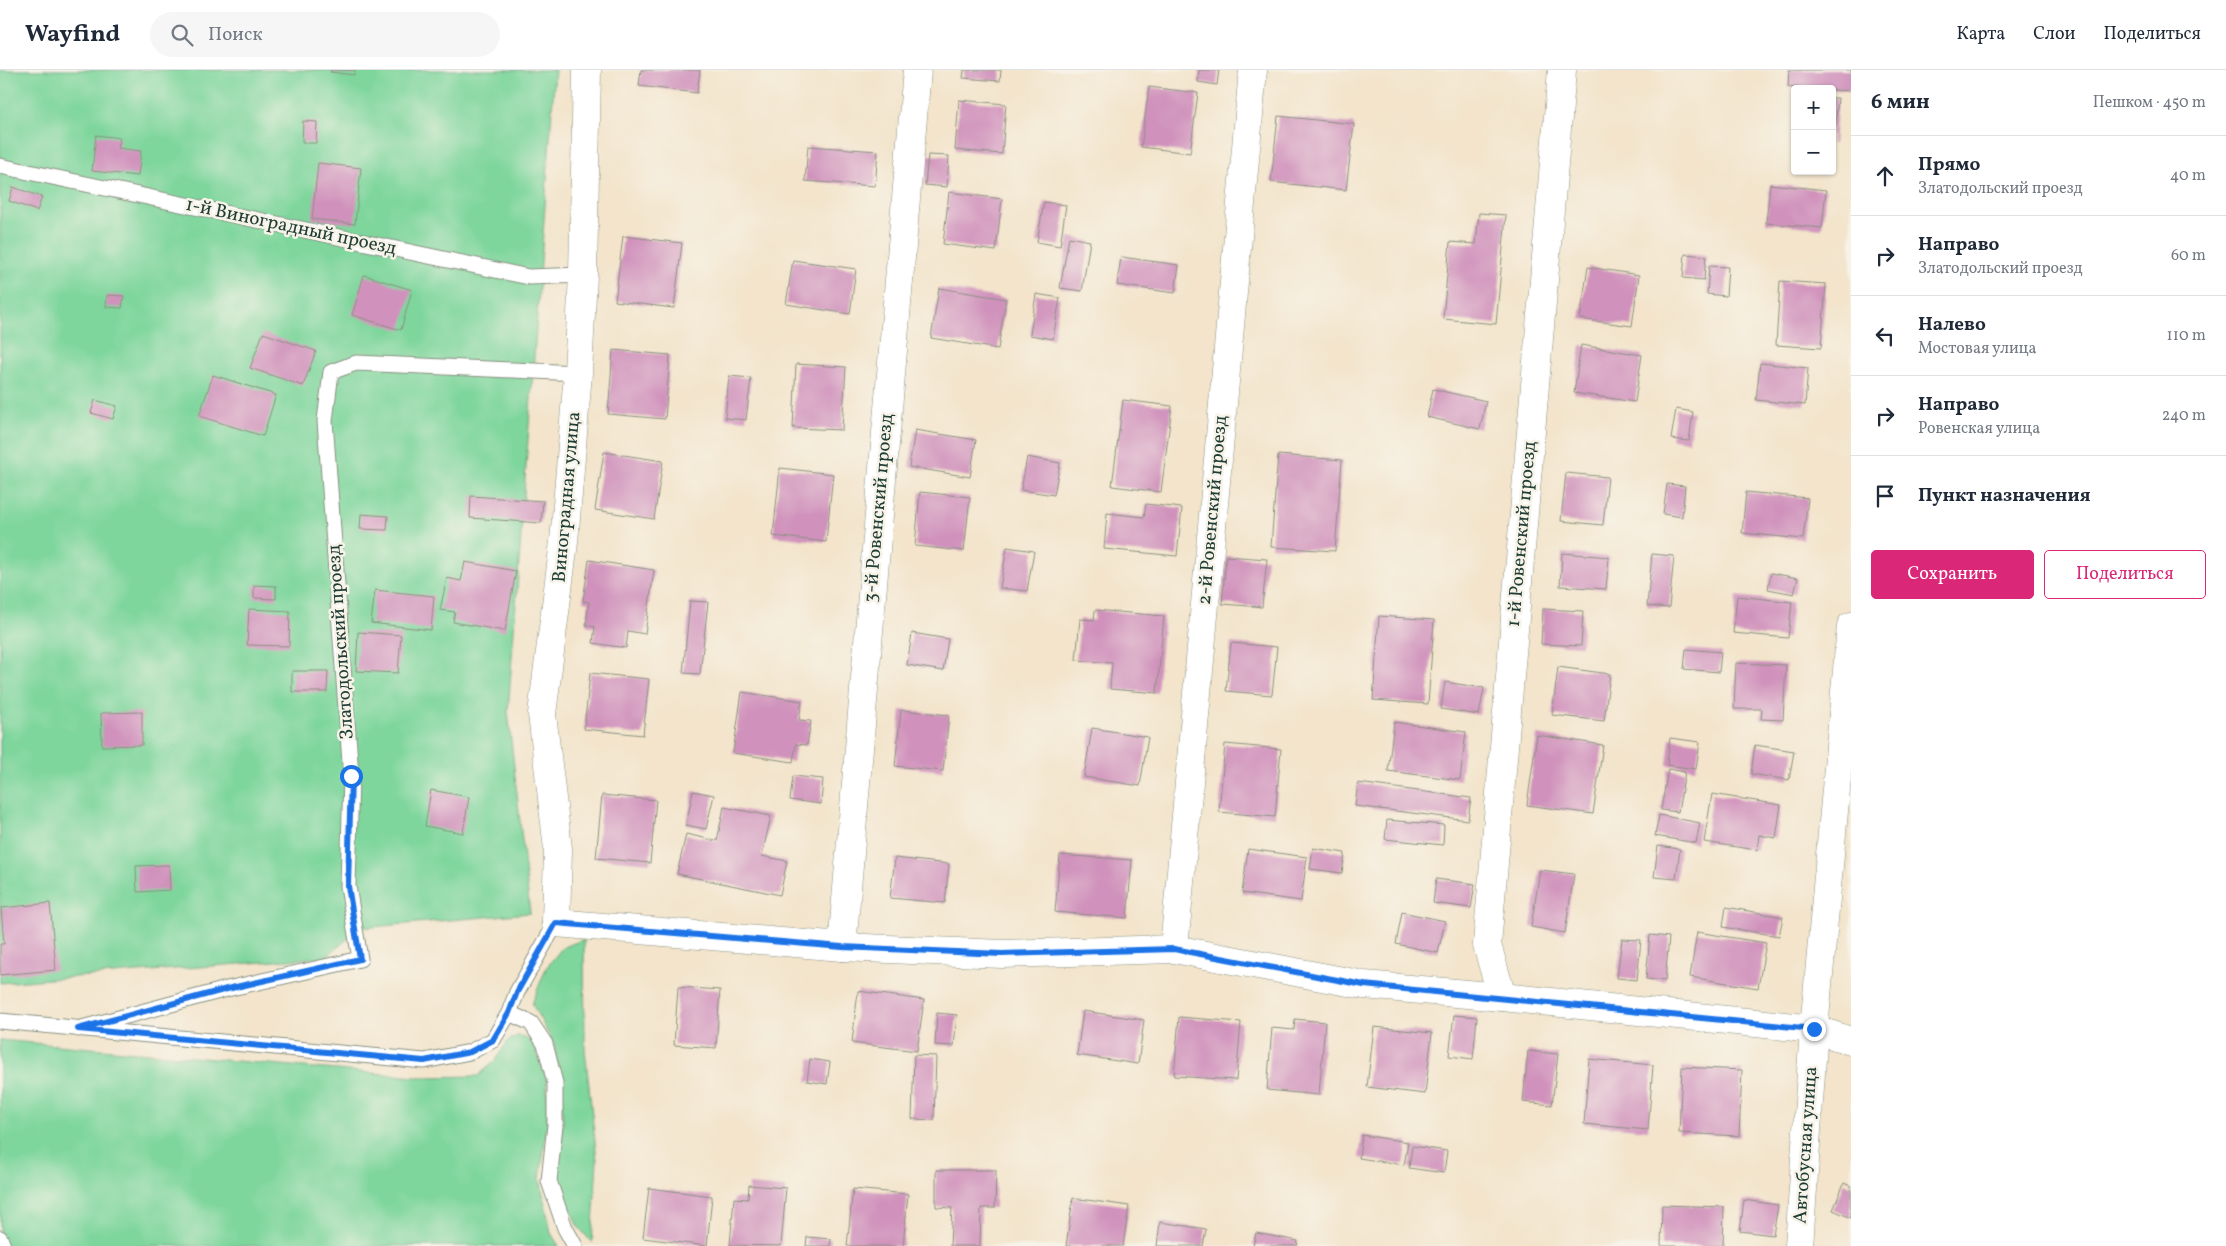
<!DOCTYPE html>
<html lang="ru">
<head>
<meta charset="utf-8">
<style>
	:root { --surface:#fff; --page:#f6f6f7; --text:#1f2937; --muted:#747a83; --line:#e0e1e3; --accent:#db2777 }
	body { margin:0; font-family:Vollkorn,serif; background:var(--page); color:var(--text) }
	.controls { position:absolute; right:15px; top:15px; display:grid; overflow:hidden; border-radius:5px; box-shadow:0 1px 4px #0004 }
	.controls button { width:45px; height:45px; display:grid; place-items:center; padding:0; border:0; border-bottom:1px solid var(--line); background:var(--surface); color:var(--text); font:25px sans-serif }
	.stop { position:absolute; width:15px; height:15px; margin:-11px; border:4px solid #1a73e8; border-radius:50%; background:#fff }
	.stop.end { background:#1a73e8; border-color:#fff; box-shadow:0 1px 5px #0008 }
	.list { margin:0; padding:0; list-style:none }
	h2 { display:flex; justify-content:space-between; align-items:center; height:65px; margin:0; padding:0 20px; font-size:21px }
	h2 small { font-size:16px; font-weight:400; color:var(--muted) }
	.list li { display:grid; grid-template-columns:32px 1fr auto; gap:15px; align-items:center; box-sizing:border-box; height:80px; padding:0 20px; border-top:1px solid var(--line) }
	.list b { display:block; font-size:19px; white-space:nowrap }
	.list p { margin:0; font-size:16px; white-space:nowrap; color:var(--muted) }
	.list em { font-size:16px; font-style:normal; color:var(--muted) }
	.actions { display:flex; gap:10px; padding:15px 20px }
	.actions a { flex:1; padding:11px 0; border:1px solid var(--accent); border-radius:5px; text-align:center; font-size:18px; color:var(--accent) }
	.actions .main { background:var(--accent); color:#fff }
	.icon { flex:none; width:28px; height:28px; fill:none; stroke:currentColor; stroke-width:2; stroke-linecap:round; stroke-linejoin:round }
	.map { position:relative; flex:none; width:1851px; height:1176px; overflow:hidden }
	header { display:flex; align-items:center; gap:30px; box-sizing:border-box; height:70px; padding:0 25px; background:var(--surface); border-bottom:1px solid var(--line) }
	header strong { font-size:24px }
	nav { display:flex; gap:28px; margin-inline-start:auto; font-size:18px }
	.search { width:350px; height:45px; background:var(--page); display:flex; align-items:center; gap:12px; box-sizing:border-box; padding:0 18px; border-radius:28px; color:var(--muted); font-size:19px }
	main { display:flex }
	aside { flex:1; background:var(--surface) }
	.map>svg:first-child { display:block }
	.green { fill:#7ed69c; stroke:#4e8a68 }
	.building { fill:#d092bc }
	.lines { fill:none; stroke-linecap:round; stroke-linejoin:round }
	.service-casing { stroke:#899080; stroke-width:17 }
	.minor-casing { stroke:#899080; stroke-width:29 }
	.tertiary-casing { stroke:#899080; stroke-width:29 }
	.service { stroke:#fff; stroke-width:15 }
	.minor { stroke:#fff; stroke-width:28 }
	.tertiary { stroke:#fff; stroke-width:28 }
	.route { stroke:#1a73e8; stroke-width:6 }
	.labels { text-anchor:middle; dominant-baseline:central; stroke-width:5; stroke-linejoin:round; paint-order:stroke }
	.street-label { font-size:19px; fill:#1f3d34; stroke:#f7f3e8 }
</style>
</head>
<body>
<header>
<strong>Wayfind</strong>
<div class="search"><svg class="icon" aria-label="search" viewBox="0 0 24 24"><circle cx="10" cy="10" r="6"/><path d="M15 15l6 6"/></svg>Поиск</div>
<nav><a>Карта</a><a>Слои</a><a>Поделиться</a></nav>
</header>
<main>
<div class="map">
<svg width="1851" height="1176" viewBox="0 0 1851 1176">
	<rect width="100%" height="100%" fill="#f7f3e8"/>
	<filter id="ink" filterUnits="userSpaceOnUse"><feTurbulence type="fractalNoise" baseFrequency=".02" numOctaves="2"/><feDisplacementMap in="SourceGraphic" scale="10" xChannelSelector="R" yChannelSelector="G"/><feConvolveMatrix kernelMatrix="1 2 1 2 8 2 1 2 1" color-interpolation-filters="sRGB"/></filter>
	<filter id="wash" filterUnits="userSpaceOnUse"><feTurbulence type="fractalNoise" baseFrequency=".0096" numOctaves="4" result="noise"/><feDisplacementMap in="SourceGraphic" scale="20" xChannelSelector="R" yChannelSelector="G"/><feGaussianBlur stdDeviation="1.12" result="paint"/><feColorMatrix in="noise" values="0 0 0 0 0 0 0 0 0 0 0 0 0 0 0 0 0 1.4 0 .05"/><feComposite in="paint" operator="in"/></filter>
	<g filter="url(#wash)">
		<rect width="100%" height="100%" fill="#f3e4cb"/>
		<path class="green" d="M0,0h555l-47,642 22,201 -170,15 -34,29 -326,26z
			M584,869l1,111 12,110 -5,83 -15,-18 -19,-49 5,-53 -2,-39 -7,-40 -22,-40 14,-36 16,-20z
			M519,965l13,6 15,39v46l-7,53 11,54 8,13h-559v-206l416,37 62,-1 16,-14 14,-21z"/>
		<g id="blocks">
			<path class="building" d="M331,0h24l-1,5 -24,-3z
				M641,0h59l-3,23 -58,-7z
				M964,0h37l-1,11 -37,-3z
				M1199,0h20l-2,15 -19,-3z
				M1789,0h62v21l-63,-4z
				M1149,17l49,6 -8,60 -49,-6z
				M1832,28h6l-4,46h-2z
				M959,30l47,4 -4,50 -47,-4z
				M1278,46l76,8 -8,66 -75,-8z
				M303,51l14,1 -1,21h-14z
				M96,65l24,3 -2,10 23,3 -3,25 -46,-5z
				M808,76l70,5 -3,35 -70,-5z
				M928,85l21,1 -2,31 -22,-2z
				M318,93l43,5 -6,56 -43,-5z
				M1770,114l56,6 -4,38 -56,-5z
				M13,117l29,10 -5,14 -28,-10z
				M949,122l53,7 -6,52 -53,-7z
				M1044,132l22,3 -6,41 -23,-4z
				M1479,143l27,2 -10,109 -53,-5 7,-77 26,2z
				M623,166l59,7 -8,65 -59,-7z
				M1069,167l21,4 -8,50 -22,-3z
				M1685,184l21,2 -2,24 -21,-2z
				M1121,187l58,8 -4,28 -58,-8z
				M793,190l63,9 -6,45 -64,-10z
				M1709,196l19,1 -2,29 -19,-2z
				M1588,197l51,8 -7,51 -52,-7z
				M364,205l48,15 -11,40 -49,-15z
				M1780,211l46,3 -5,64 -45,-3z
				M939,218l67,11 -8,50 -67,-11z
				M1036,224l24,4 -7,41 -23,-4z
				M107,225l17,1 -2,12 -16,-1z
				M263,263l53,18 -13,35 -53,-18z
				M1581,275l61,10 -7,47 -61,-9z
				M613,280l57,5 -5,64 -57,-5z
				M1760,293l48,5 -3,37 -49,-5z
				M796,294l50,3 -4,63 -49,-2z
				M213,305l63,20 -13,41 -64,-20z
				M729,306l22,2 -5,42 -21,-2z
				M1433,319l53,12 -6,28 -53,-12z
				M95,330l22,6 -4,13 -22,-6z
				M1123,330l49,6 -11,86 -49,-6z
				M1676,339l17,3 -4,29 -18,-2z
				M915,360l61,10 -6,37 -61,-10z
				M604,382l59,9 -9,58 -59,-9z
				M1278,385l64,5 -7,91 -64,-4z
				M1027,387l33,6 -6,32 -33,-5z
				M780,398l53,6 -7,68 -53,-6z
				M1566,403l42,4 -5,48 -42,-4z
				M1667,414l18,2 -3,31 -19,-3z
				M920,422l50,5 -6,54 -49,-5z
				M1746,422l62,6 -5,41 -61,-6z
				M471,426l72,5 -2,22 -71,-5z
				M1146,434l36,4 -5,48 -73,-7 3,-36 37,4z
				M361,444l27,2 -1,14 -27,-1z
				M1007,477l27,4 -7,40 -27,-3z
				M1562,483l47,4 -3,32 -46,-3z
				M1652,484l22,2 -5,52 -22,-2z
				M1226,486l41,3 -5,48 -40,-3z
				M589,490l65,10 -9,64 -17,-3 -2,17 -33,-5 2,-16 -9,-2 3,-23 -6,-1z
				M465,492l51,9 -11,60 -52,-9 2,-10 -15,-2 7,-32 14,3z
				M1771,503l27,5 -4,16 -26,-5z
				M254,515l22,1v13l-22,-1z
				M375,520l59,6 -3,34 -60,-7z
				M1737,526l55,6 -4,36 -55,-5z
				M690,531l18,1 -8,72 -17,-1z
				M249,539l41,2 -1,35 -42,-1z
				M1543,539l40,2 -2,35 -40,-2z
				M1095,540l69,6 -7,77 -47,-4 2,-26 -36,-3 4,-41 14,1z
				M1379,546l55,4 -6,84 -55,-4z
				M358,562l43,3 -3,38 -42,-2z
				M912,563l36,6 -5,32 -36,-6z
				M1231,573l46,4 -5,48 -46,-4z
				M1686,579l35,3 -2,20 -35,-3z
				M1736,593l50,2 -3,55 -22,-1 1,-10h-28z
				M1558,597l52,7 -6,47 -52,-6z
				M292,601h36l-1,21h-35z
				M590,603l59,6 -6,56 -59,-6z
				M1445,612l39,6 -5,27 -38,-6z
				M742,622l60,9 -3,19 12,1 -4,24 -11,-1 -3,18 -60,-9z
				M901,640l48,5 -6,56 -48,-5z
				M142,642v33l-40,1 -1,-33z
				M1394,652l72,10 -6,48 -72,-9z
				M1092,658l56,9 -8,49 -56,-9z
				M1537,665l66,10 -10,69 -66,-9z
				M1670,668l30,4 -4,27 -29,-4z
				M1225,674l56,5 -6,68 -56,-5z
				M1755,675l39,6 -5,29 -38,-6z
				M1668,699l17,3 -7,40 -17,-2z
				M793,706l30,3 -2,25 -31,-4z
				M1358,713l113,15 -3,22 -113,-14z
				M431,720l38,7 -6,36 -38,-7z
				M693,721l21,4 -8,34 -20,-4z
				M1712,724l69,11 -5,33 -17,-3 -2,15 -53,-8z
				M602,725l54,5 -6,63 -54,-5z
				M724,737l47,9 -9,40 25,5 -7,34 -103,-21 9,-40 31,7z
				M1659,745l41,8 -4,20 -41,-7z
				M1387,750l57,5 -1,20 -58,-6z
				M1658,776l22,3 -4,30 -22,-2z
				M1313,778l32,5 -3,20 -32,-4z
				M1248,779l59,8 -6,44 -59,-8z
				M1060,785l72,5 -5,58 -72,-6z
				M895,788l54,6 -4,39 -55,-5z
				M169,795l1,25 -33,2 -1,-26z
				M1540,800l34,4 -9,59 -34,-6z
				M1436,809l39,5 -4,24 -38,-5z
				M50,833l6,67 -56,5v-31h4l-3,-36z
				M1726,837l57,10 -4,19 -56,-9z
				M1402,842l43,9 -7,32 -42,-9z
				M1697,862l69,11 -8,45 -68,-11z
				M1650,865l19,2 -4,44 -19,-2z
				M1622,869l19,1 -4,40 -20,-2z
				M678,917l42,3 -4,58 -42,-3z
				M858,921l66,9 -7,51 -65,-8z
				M1083,941l61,9 -6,44 -61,-9z
				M937,943l20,2 -3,31 -19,-1z
				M1454,945l23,2 -4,42 -24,-3z
				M1179,947l62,5 -5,58 -62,-4z
				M1295,949l30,3 -6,73 -52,-5 5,-62 22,2z
				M1374,957l58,6 -7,61 -58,-7z
				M1528,981l30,3 -6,51 -29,-3z
				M914,985l22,1 -2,64 -22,-1z
				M810,989l20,3 -3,22 -20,-3z
				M1589,989l64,6 -5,65 -64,-6z
				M1682,997l60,3 -3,66 -60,-3z
				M1362,1065l46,7 -4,23 -45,-7z
				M1412,1076l35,5 -3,22 -35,-5z
				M936,1100h60l-1,38h-14l-1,38h-30l2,-38 -16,-1z
				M1844,1113l7,3v32l-18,-8z
				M749,1115l37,3 -5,58 -51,-1 4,-47 14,1z
				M649,1118l63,8 -5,50 -64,-8z
				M853,1119l55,5 -5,52h-56z
				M1073,1128l56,8 -6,40h-57z
				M1744,1130l34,5 -5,30 -33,-4z
				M1662,1135l62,2 -1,39h-62z
				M1160,1152l46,7 -3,17h-46z
				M1256,1163l42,8 -1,5h-44z
				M807,1167l24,2 -1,7h-24z"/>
		</g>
	</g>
	<g filter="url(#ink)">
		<use href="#blocks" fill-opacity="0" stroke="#899080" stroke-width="1"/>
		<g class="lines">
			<g class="service-casing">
				<path id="service" d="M0,96l529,111 54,-2
					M509,943l22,10 14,21 10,39v42l-6,56 16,47 10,18
					M0,951l424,40 46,-9 23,-12 16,-27 8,-21 39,-69
					M78,959l149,-40 133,-30 -12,-73 3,-110 -26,-355 6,-49 25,-9 222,10
					M0,1168l3,8"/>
			</g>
			<g class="minor-casing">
				<path id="minor" d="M1851,556l-37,403 37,12
					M556,853l2,-74 -16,-135 22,-172 14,-169 5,-98 4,-205
					M842,877l75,-877
					M1174,879l79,-879
					M1502,927l-15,-52 75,-875"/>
			</g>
			<g class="tertiary-casing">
				<path id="tertiary" d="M556,853l286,24 160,7 172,-5 190,36 138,12 312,32 -15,217"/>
			</g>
			<use href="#service" class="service"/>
			<use href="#minor" class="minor"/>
			<use href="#tertiary" class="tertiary"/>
		</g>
	</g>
	<g class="lines" filter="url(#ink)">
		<path class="route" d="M351,706l-3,110 12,73 -133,30 -149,40 346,32 46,-9 23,-12 16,-27 8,-21 39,-69 286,24 160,7 172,-5 190,36 450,44"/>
	</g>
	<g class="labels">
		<g class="street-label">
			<text transform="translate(291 157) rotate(12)">1-й Виноградный проезд</text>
			<text transform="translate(567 427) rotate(-85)">Виноградная улица</text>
			<text transform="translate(879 438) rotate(-85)">3-й Ровенский проезд</text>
			<text transform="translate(1213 440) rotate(-85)">2-й Ровенский проезд</text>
			<text transform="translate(1522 464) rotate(-85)">1-й Ровенский проезд</text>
			<text transform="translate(341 572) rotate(-94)">Златодольский проезд</text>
			<text transform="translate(1806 1075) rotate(-86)">Автобусная улица</text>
		</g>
	</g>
</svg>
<div class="controls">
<button>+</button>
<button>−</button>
</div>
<div class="stop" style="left:351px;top:706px"></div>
<div class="stop end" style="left:1814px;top:959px"></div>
</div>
<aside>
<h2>6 мин<small>Пешком · 450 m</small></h2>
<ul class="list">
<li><svg class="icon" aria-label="ahead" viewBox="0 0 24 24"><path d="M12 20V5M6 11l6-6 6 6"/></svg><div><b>Прямо</b><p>Златодольский проезд</p></div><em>40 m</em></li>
<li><svg class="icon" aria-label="right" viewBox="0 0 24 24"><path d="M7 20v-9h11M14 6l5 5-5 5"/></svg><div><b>Направо</b><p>Златодольский проезд</p></div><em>60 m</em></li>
<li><svg class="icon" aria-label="left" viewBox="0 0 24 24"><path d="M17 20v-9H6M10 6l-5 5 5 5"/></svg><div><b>Налево</b><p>Мостовая улица</p></div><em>110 m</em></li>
<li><svg class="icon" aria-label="right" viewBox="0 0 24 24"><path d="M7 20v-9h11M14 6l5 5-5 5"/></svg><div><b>Направо</b><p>Ровенская улица</p></div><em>240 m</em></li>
<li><svg class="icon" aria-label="arrive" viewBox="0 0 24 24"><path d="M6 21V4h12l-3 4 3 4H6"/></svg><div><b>Пункт назначения</b></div></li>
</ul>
<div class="actions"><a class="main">Сохранить</a><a>Поделиться</a></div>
</aside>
</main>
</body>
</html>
